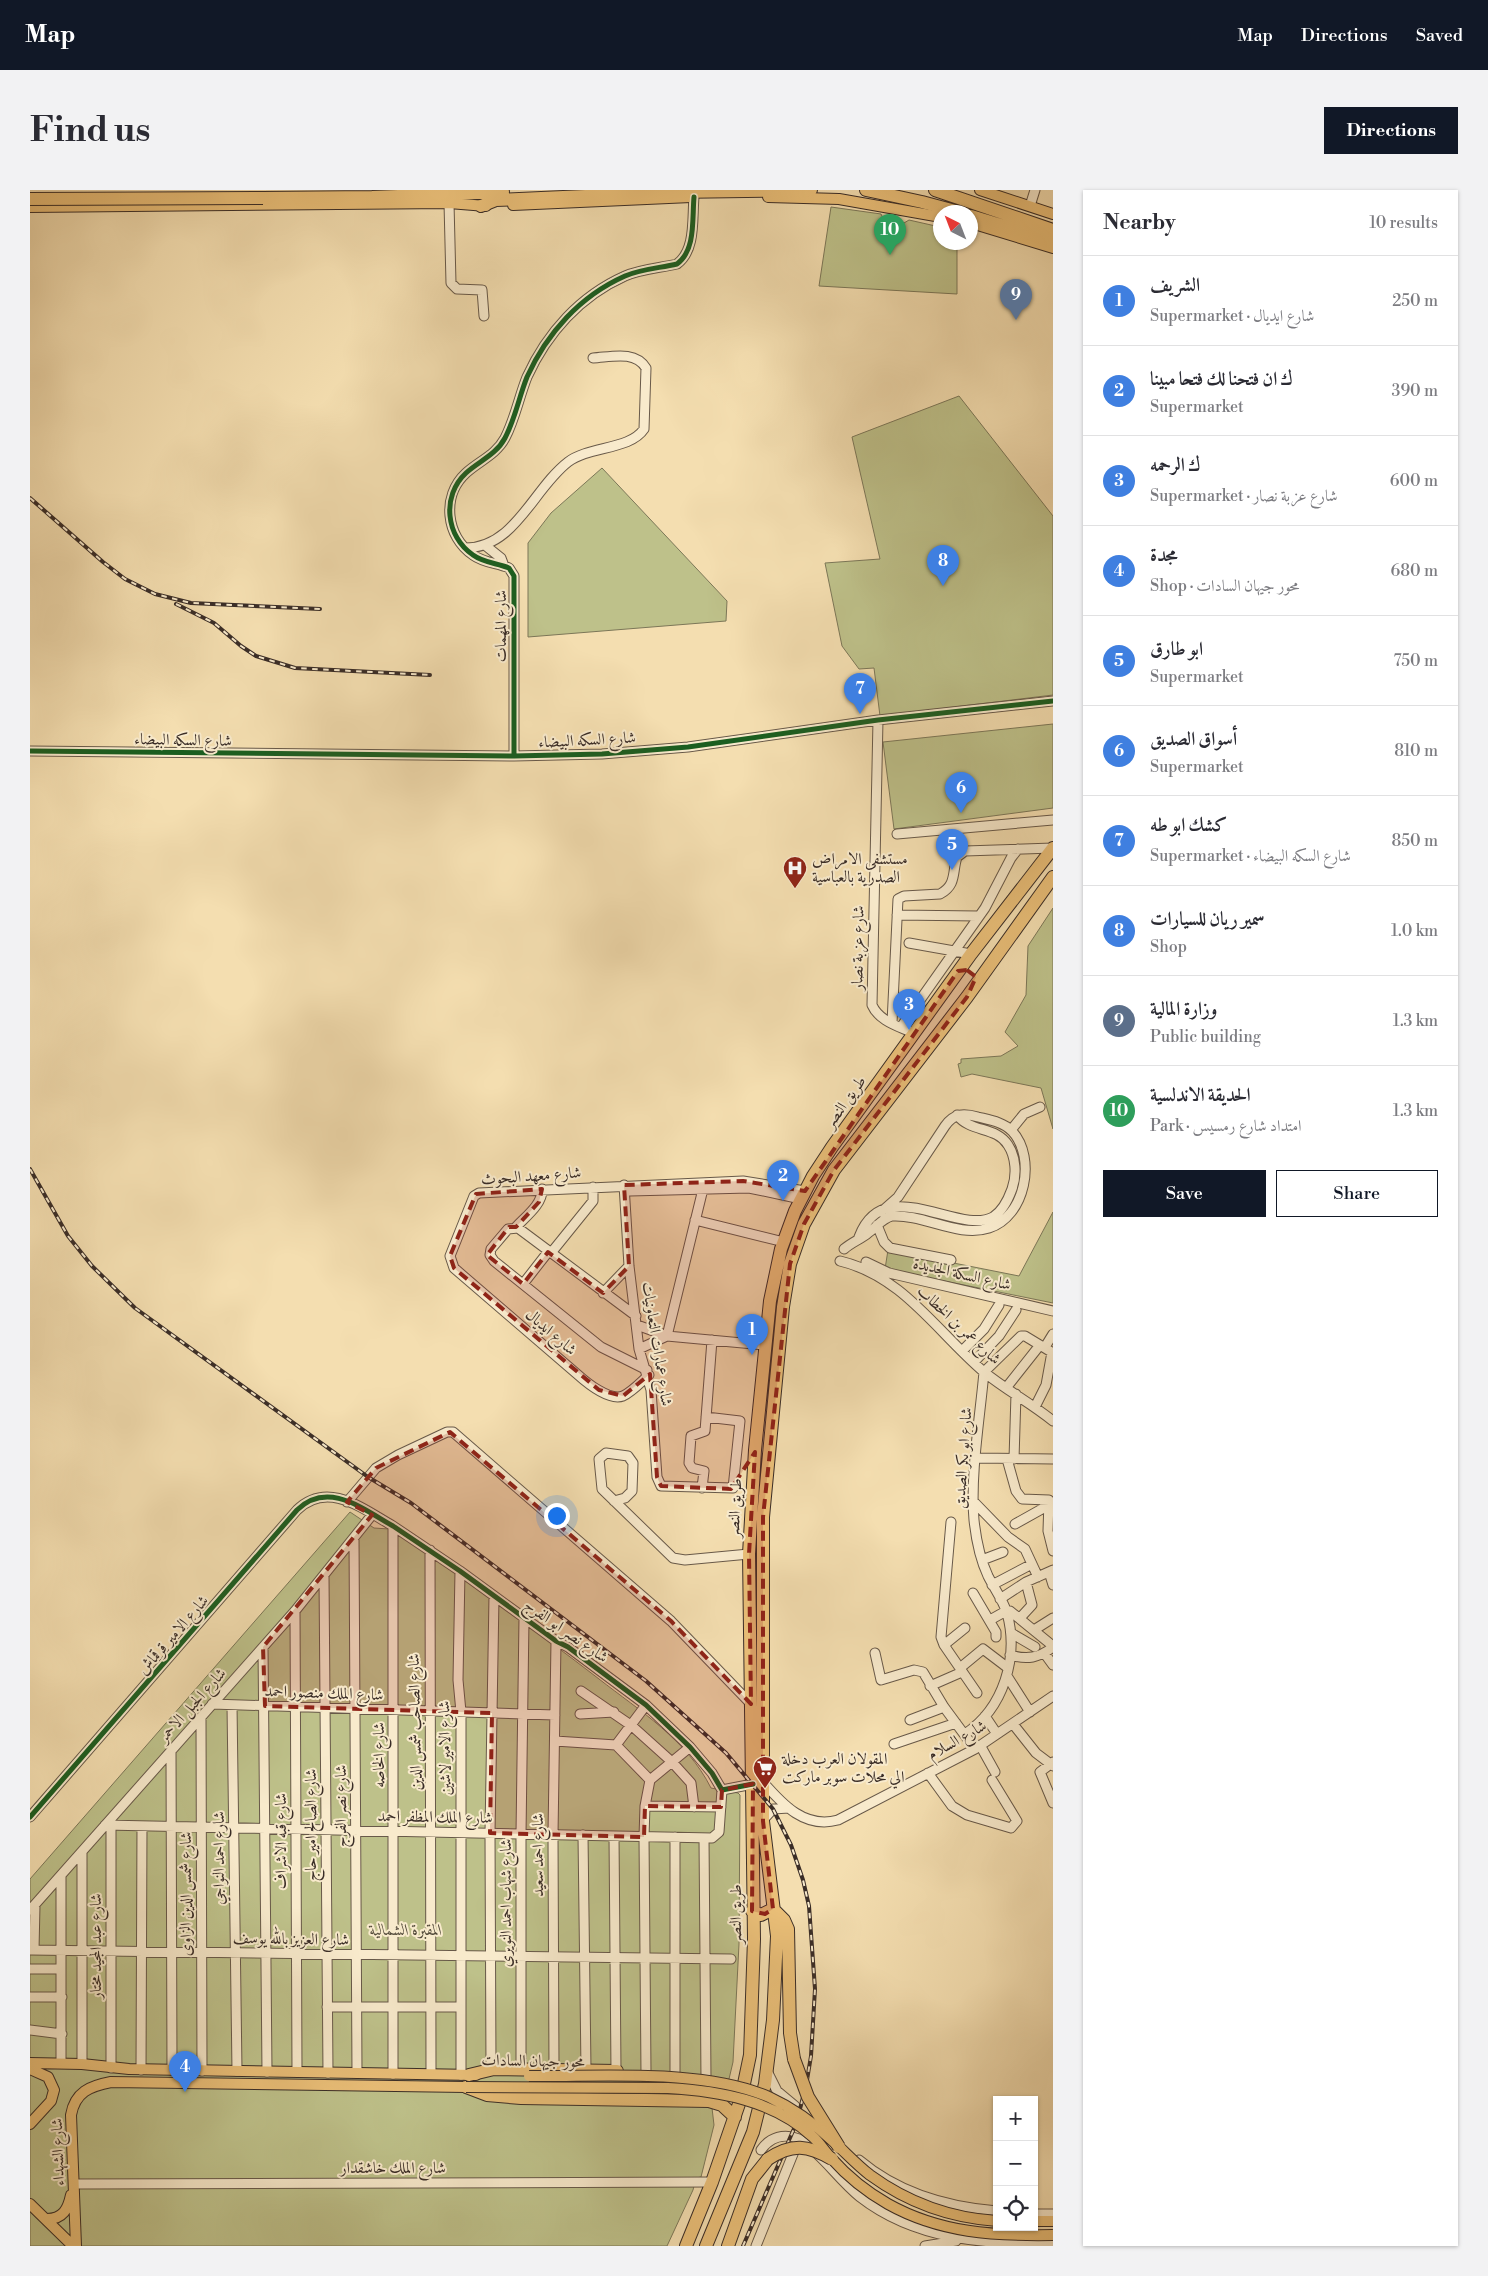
<!DOCTYPE html>
<html lang="en">
<head>
<meta charset="utf-8">
<style>
	:root { --surface:#fff; --page:#f2f2f3; --text:#2b2b33; --muted:#7c7c81; --line:#e1e1e2; --accent:#111827 }
	body { margin:0; font-family:"Libre Bodoni",Amiri,serif; background:var(--page); color:var(--text) }
	.controls { position:absolute; right:15px; bottom:15px; display:grid; overflow:hidden; border-radius:0px; box-shadow:0 1px 4px #0004 }
	.controls button { width:45px; height:45px; display:grid; place-items:center; padding:0; border:0; border-bottom:1px solid var(--line); background:var(--surface); color:var(--text); font:25px sans-serif }
	.compass { position:absolute; left:903px; top:15px; width:45px; height:45px; border-radius:50%; background:var(--surface); box-shadow:0 1px 4px #0004; rotate:318deg }
	.you { position:absolute; left:526px; top:1325px; width:18px; height:18px; margin:-12px; border:4px solid #fff; border-radius:50%; background:#1a73e8; box-shadow:0 0 0 8px #1a73e833 }
	.badge { display:grid; place-items:center; width:32px; height:32px; border-radius:50%; background:var(--accent); color:#fff; font-size:16px; font-weight:700 }
	.pin { position:absolute; translate:-50% -41px; filter:drop-shadow(0 1px 2px #0008) }
	.pin::after { content:''; position:absolute; top:26px; width:18px; height:15px; background:inherit; clip-path:polygon(0 0,100% 0,50% 100%) }
	.list { margin:0; padding:0; list-style:none }
	h2 { display:flex; justify-content:space-between; align-items:center; height:65px; margin:0; padding:0 20px; font-size:21px }
	h2 small { font-size:16px; font-weight:400; color:var(--muted) }
	.list li { display:grid; grid-template-columns:32px 1fr auto; gap:15px; align-items:center; box-sizing:border-box; height:90px; padding:0 20px; border-top:1px solid var(--line) }
	.list b { display:block; font-size:19px; white-space:nowrap }
	.list p { margin:0; font-size:16px; white-space:nowrap; color:var(--muted) }
	.list em { font-size:16px; font-style:normal; color:var(--muted) }
	.actions { display:flex; gap:10px; padding:15px 20px }
	.actions a { flex:1; padding:11px 0; border:1px solid var(--accent); border-radius:0px; text-align:center; font-size:18px; color:var(--accent) }
	.actions .main { background:var(--accent); color:#fff }
	.icon { flex:none; width:28px; height:28px; fill:none; stroke:currentColor; stroke-width:2; stroke-linecap:round; stroke-linejoin:round }
	.map { position:relative; flex:none; width:1023px; height:2056px; overflow:hidden; border-radius:0px }
	header { display:flex; align-items:center; gap:30px; box-sizing:border-box; height:70px; padding:0 25px; background:var(--accent); color:#fff }
	header strong { font-size:24px }
	nav { display:flex; gap:28px; margin-inline-start:auto; font-size:18px }
	.intro { display:flex; align-items:center; justify-content:space-between; box-sizing:border-box; height:120px; padding:0 30px }
	h1 { margin:0; font-size:35px }
	.button { padding:12px 22px; border-radius:0px; background:var(--accent); color:#fff; font-size:18px; font-weight:700 }
	main { display:flex; gap:30px; padding:0 30px }
	aside { flex:1; background:var(--surface); border-radius:0px; box-shadow:0 1px 4px #0004 }
	.map>svg:first-child { display:block }
	.green { fill:#bec18a; stroke:#7c7758 }
	.lines { fill:none; stroke-linecap:round; stroke-linejoin:round }
	.minor-casing { stroke:#685949; stroke-width:11 }
	.major-casing { stroke:#3a2d27; stroke-width:12 }
	.highway-casing { stroke:#3a2d27; stroke-width:14 }
	.minor { stroke:#f8eacc; stroke-width:9 }
	.major { stroke:#eabf78; stroke-width:10 }
	.highway { stroke:#eabf78; stroke-width:12 }
	.rail-casing { stroke:#3a2d27; stroke-width:4 }
	.rail { stroke:#f8eacc; stroke-width:2; stroke-dasharray:5.5; stroke-linecap:butt }
	.major-bridge-casing { stroke:#3a2d27; stroke-width:12; stroke-linecap:butt }
	.highway-bridge-casing { stroke:#3a2d27; stroke-width:14; stroke-linecap:butt }
	.major-bridge { stroke:#eabf78; stroke-width:10 }
	.highway-bridge { stroke:#eabf78; stroke-width:12 }
	.cycleway-casing { stroke:#f8eacc; stroke-width:8 }
	.cycleway { stroke:#1b5e20; stroke-width:5 }
	.marked { fill:#8f2418; fill-opacity:0.2; stroke:#8f2418; stroke-width:4; stroke-dasharray:10 6; stroke-linejoin:round }
	.labels { text-anchor:middle; dominant-baseline:central; stroke-width:4; stroke-linejoin:round; paint-order:stroke }
	.street-label { font-size:16px; fill:#3a2d27; stroke:#f8eacc }
	.poi-label { font-size:16px; fill:#3a2d27; stroke:#f8eacc; text-anchor:start }
	.park-label { font-size:16px; font-style:italic; fill:#544b3b; stroke:#f8eacc }
</style>
</head>
<body>
<header>
<strong>Map</strong>
<nav><a>Map</a><a>Directions</a><a>Saved</a></nav>
</header>
<div class="intro"><h1>Find us</h1><a class="button">Directions</a></div>
<main>
<div class="map">
<svg width="1023" height="2056" viewBox="0 0 1023 2056">
	<rect width="100%" height="100%" fill="#f4deb0"/>
	<filter id="stains"><feTurbulence type="fractalNoise" baseFrequency=".004" numOctaves="4"/><feColorMatrix values="0 0 0 0 .2 0 0 0 0 .09 0 0 0 0 .02 0 0 0 .5 -.17"/></filter>
	<radialGradient id="worn" r=".72"><stop offset=".6" stop-color="#630" stop-opacity="0"/><stop offset="1" stop-color="#630" stop-opacity=".3"/></radialGradient>
	<path class="green" d="M801,17l50,7 3,6 20,3 5,-3 31,7 1,15 16,1v51l-138,-8z
		M929,206l94,120v179l-173,21 -6,-48 -15,1 -17,-23 -17,-83 55,-4 -28,-122z
		M572,278l125,133 -1,20 -198,16v-94l23,-30z
		M1023,534v84l-159,21 -11,-87z
		M1023,718v221l-12,-41 -69,-14 -11,3 -3,-13 3,-1v-4l40,-3 17,-10 -13,-14 21,-37 2,-49z
		M1023,1022v91l-168,-34 3,-19 131,26z
		M320,1322l24,16 15,1 17,9c64,47 130,92 193,141 41,32 88,61 112,109l27,5 2,2 -1,149 -6,118 -4,17 -6,2 -11,27 2,17 -13,52 -5,1 -3,12 -26,56h-637v-367z"/>
	<g class="lines">
		<g class="minor-casing">
			<path id="minor" d="M419,13l2,80 6,6 25,1 2,26
				M1000,16l5,-16
				M456,356l15,12 3,8
				M435,358c50,0 68,-59 103,-86 21,-16 62,-12 76,-33l2,-61c-11,-18 -35,-11 -53,-10
				M848,530l-6,285c7,16 26,21 41,28
				M0,561l484,5 88,-2 86,-7 190,-27 175,-19
				M484,566v-180l-5,-8c-12,-5 -25,-5 -36,-13 -27,-18 -32,-59 -7,-82 13,-12 30,-18 39,-35 10,-19 14,-41 22,-61 20,-44 53,-81 98,-101 16,-7 35,-8 52,-12 19,-14 15,-45 17,-67
				M867,644l156,-14
				M867,725l81,1
				M879,753l62,11
				M862,833l6,-124 6,-3 36,-2c17,-9 12,-22 17,-37l8,-6 88,-3
				M871,837l84,-119 26,-50 7,-9
				M981,940l13,-16 16,-7
				M594,995l5,81 10,83 12,41 6,87 4,9 72,2 7,-67 -34,-4
				M591,997l9,4 119,-3 52,11
				M665,1030l89,22
				M847,1035l7,17 6,6 61,12
				M486,1037c9,-10 27,-23 26,-38
				M829,1047c25,-66 99,-1 134,-20 10,-6 15,-17 19,-28 5,-14 4,-32 -4,-44 -12,-19 -37,-12 -51,-30
				M814,1059c8,-7 17,-10 24,-16 9,-6 13,-14 24,-17 32,-2 66,22 97,12 36,-11 48,-70 23,-97 -9,-9 -22,-11 -34,-14 -14,-4 -24,-4 -33,9l-47,71 -17,15
				M521,1063l42,-52v-14
				M810,1071c63,15 97,71 144,111 22,18 47,31 69,49
				M836,1072l23,11 164,38
				M493,1094l25,-32
				M573,1103l26,-27
				M606,1126l-118,-88 -10,1 -17,20 -1,6 4,6 107,86 46,23
				M607,1135l30,11 98,9
				M637,1146l36,-147
				M1015,1157l8,-13
				M609,1159l28,-13
				M932,1161l22,-22 15,-24
				M944,1172l25,-26 17,-26
				M619,1185c-8,7 -17,17 -26,21 -14,5 -36,-13 -46,-22l-123,-106 -4,-12 24,-60 5,-3 264,-12 62,10
				M976,1198l34,-43
				M1005,1217l11,-22 6,-33
				M947,1268l76,1
				M977,1269l9,32 6,8 27,1 -1,31 5,20
				M984,1269l2,-65
				M672,1298l2,-17 -12,-3 -3,-5 2,-27 14,-5 7,-91
				M584,1311l11,-3 7,-7 1,-28 -5,-7 -22,-3 -7,6 3,30 71,69 12,2 64,-6
				M317,1312l29,-34 22,-13 49,-23h6l218,189 80,83
				M944,1312l34,35 17,12 13,28
				M921,1332l-10,115 3,8 33,48
				M985,1334l34,-19
				M324,1348l3,535
				M400,1360l1,524
				M952,1370l21,-8
				M430,1381l-2,109 3,32v363
				M1019,1382l4,13
				M294,1387l4,496
				M962,1395l40,-21
				M943,1403l23,39v5
				M970,1409l26,-17 27,-12
				M265,1421l2,461
				M990,1428l12,-13 -6,-23
				M960,1430l16,-9h4l43,35
				M1004,1440l19,-12
				M981,1443l24,14
				M914,1455l21,-17
				M233,1457l4,425
				M845,1463l6,27 33,-10 9,2 21,35 31,42
				M1015,1464l8,11
				M980,1465c17,5 29,3 43,-8
				M930,1478l23,-19 25,19
				M977,1486l23,36
				M900,1496l32,-14
				M551,1501l51,35 40,36 19,21 3,24
				M182,1514l343,11
				M202,1515l5,366
				M550,1524l34,-2
				M955,1526l12,18
				M171,1528l1,353
				M880,1530l34,-13
				M983,1534l23,29 17,13
				M935,1544c39,-26 54,-77 42,-121 -4,-13 -13,-25 -19,-37 -8,-17 -12,-37 -14,-56 -4,-44 6,-103 10,-148l37,-36h4l28,17
				M525,1551l61,4 34,35 -5,26 -1,31 2,236
				M864,1554l62,-21
				M586,1555l30,-40
				M950,1555l15,27
				M141,1561l1,319
				M1023,1572l-13,10 13,31
				M898,1583l24,33 15,9 44,13 6,-7 -25,-41
				M620,1590l40,-33
				M733,1592c20,23 42,47 75,38l137,-71 78,-53
				M615,1616l76,1
				M0,1627l267,-307c31,-30 66,-1 96,16l67,45 96,70 12,6 78,58 44,42 22,26 10,17 31,-6
				M733,1630l10,-11 16,-1
				M75,1635l607,13 7,-6 3,-42
				M81,1635v243
				M553,1645l3,235
				M584,1646l2,235
				M645,1647v238
				M674,1648l2,240
				M52,1663v211
				M31,1687v186
				M0,1720l265,-299 77,-96
				M0,1760l701,9
				M4,1760l1,-45
				M0,1779h31
				M0,1807h32
				M297,1817h134
				M0,1840l32,4
				M461,1879l-1,-236 4,-237
				M491,1879v-235l3,-216
				M524,1879l-1,-234 3,-194
				M111,1880l1,-244
				M738,1883l9,18 18,15
				M363,1884v-548
				M731,1960c9,-13 23,-17 38,-11 23,15 39,40 61,58 55,43 126,48 193,46
				M829,1970c39,33 87,47 138,51
				M44,1994l638,-2
				M1004,2024h19
				M726,2056l41,-102
				M895,2056l31,-5"/>
		</g>
		<g class="major-casing">
			<path id="major" d="M950,0l73,24
				M738,7l71,2 102,18
				M483,15l178,-8
				M0,17l419,-4 37,3
				M941,33l82,25
				M0,1873l52,1 47,5 347,6
				M0,1879l18,8 6,13 -3,11 -21,23
				M0,2014l43,42
				M17,2029c16,0 21,-10 24,-24
				M1004,2031h19
				M46,2056l-5,-131c4,-23 19,-29 40,-33l355,5"/>
		</g>
		<g class="highway-casing">
			<path id="highway" d="M836,0l56,12 37,10
				M905,0l118,40
				M233,8l109,-1 131,-5
				M451,16l15,-6 179,-8 136,-2
				M941,26l82,25
				M722,1721l9,4 12,-6 11,11 4,9 2,104 4,26
				M439,1885l25,-6 123,2
				M436,1897l21,8 34,3 188,3 13,4 13,12
				M656,2056l26,-64 29,-84 9,-43 4,-116 -5,-385 6,-104 15,-149 11,-52 14,-38 18,-35 19,-29 139,-193 82,-106
				M676,2056l47,-114 12,-48 8,-64 4,-84 -14,-115v-304l20,-210 7,-43 14,-40 30,-54 133,-173 86,-120
				M698,2056l24,-67 16,-20"/>
		</g>
		<use href="#minor" class="minor"/>
		<use href="#major" class="major"/>
		<use href="#highway" class="highway"/>
		<g class="rail-casing">
			<path id="rail" d="M0,308l73,64 22,17 30,15 36,9 129,6
				M146,414l38,19 27,23 15,10 39,12 135,7
				M0,979l38,67 24,30 43,42 233,169 43,26 235,178 80,72 47,56 18,36 12,35 6,26 6,83 -4,67 -5,30 -10,38 -53,122"/>
		</g>
		<use href="#rail" class="rail"/>
		<g class="major-bridge-casing">
			<path id="major-bridge" d="M499,1886c72,1 174,-8 240,21 24,11 46,27 65,45 12,11 23,23 36,33 37,27 81,43 127,46
				M436,1897l202,1c51,3 105,12 144,48 8,7 13,16 20,23 16,18 35,33 56,45 52,29 106,32 165,31"/>
		</g>
		<g class="highway-bridge-casing">
			<path id="highway-bridge" d="M0,9l233,-1
				M764,1869l14,38 31,50
				M738,1969c24,-16 40,-14 64,0"/>
		</g>
		<use href="#major-bridge" class="major-bridge"/>
		<use href="#highway-bridge" class="highway-bridge"/>
		<g class="cycleway-casing">
			<path id="cycleway" d="M0,561l484,5 88,-2 86,-7 190,-27 175,-19
				M484,566v-180l-5,-8c-12,-5 -25,-5 -36,-13 -27,-18 -32,-59 -7,-82 13,-12 30,-18 39,-35 10,-19 14,-41 22,-61 20,-44 53,-81 98,-101 16,-7 35,-8 52,-12 19,-14 15,-45 17,-67
				M0,1627l267,-307c31,-30 66,-1 96,16l67,45 96,70 12,6 78,58 44,42 22,26 10,17 31,-6"/>
		</g>
		<use href="#cycleway" class="cycleway"/>
	</g>
	<path class="marked" d="M937,780l9,7 -9,20 -133,173 -30,54 -14,40 -27,253v304l10,88 -8,5 -13,-3 1,-127 -31,6 -1,17 -76,-1 -1,31 -154,-4 2,-120 -227,-7 -2,-59 109,-132 -25,-13 29,-34 74,-36 221,189 80,83 -2,-150 6,-102 -24,37 -70,-3 -4,-9 -7,-103 -27,22 -24,-6 -145,-122 -4,-12 26,-62 66,-5 -3,13 -23,25h-7l-22,28 36,29 25,-32 55,41 26,-27 -5,-81 119,-4 62,10 153,-220z"/>
	<defs>
		<g id="hospital-pin" transform="scale(1.25)"><path d="M0 17L-7.5 6A9.5 9.5 0 1 1 7.5 6Z" fill="#8f2418" stroke="#f8eacc"/><path d="M-5-5h3v3.5h4V-5h3V5h-3V1.5h-4V5h-3Z" fill="#fff"/></g>
		<g id="supermarket-pin" transform="scale(1.25)"><path d="M0 17L-7.5 6A9.5 9.5 0 1 1 7.5 6Z" fill="#8f2418" stroke="#f8eacc"/><path d="M-6-5.5h2.5l.6 2H6L4.5 2H-2.5L-4.4-4H-6ZM-1.5 3.2a1.3 1.3 0 1 0 .1 0ZM3 3.2a1.3 1.3 0 1 0 .1 0Z" fill="#fff"/></g>
	</defs>
	<g fill-rule="evenodd">
		<use href="#hospital-pin" x="765" y="678"/>
		<use href="#supermarket-pin" x="735" y="1578"/>
	</g>
	<g class="labels">
		<g class="street-label">
			<text transform="translate(471 436) rotate(-90)">شارع المهمات</text>
			<text transform="translate(153 550) rotate(1)">شارع السكه البيضاء</text>
			<text transform="translate(557 550) rotate(-3)">شارع السكه البيضاء</text>
			<text transform="translate(828 758) rotate(-89)">شارع عزبة نصار</text>
			<text transform="translate(815 912) rotate(-54)">طريق النصر</text>
			<text transform="translate(501 986) rotate(-4)">شارع معهد البحوث</text>
			<text transform="translate(932 1084) rotate(13)">شارع السكة الجديدة</text>
			<text transform="translate(929 1135) rotate(43)">شارع عمر بن الخطاب</text>
			<text transform="translate(521 1142) rotate(41)">شارع ايديال</text>
			<text transform="translate(627 1154) rotate(81)">شارع عمارات التعاونيات</text>
			<text transform="translate(933 1268) rotate(-86)">شارع ابو بكر الصديق</text>
			<text transform="translate(705 1318) rotate(-87)">طريق النصر</text>
			<text transform="translate(536 1441) rotate(35)">شارع نصر ابو الفرج</text>
			<text transform="translate(143 1445) rotate(-49)">شارع الامير قرقماش</text>
			<text transform="translate(294 1503) rotate(2)">شارع الملك منصور احمد</text>
			<text transform="translate(162 1515) rotate(-48)">شارع الجبل الاحمر</text>
			<text transform="translate(385 1532) rotate(-91)">شارع الصاحب شمس الدين</text>
			<text transform="translate(927 1550) rotate(-29)">شارع السلام</text>
			<text transform="translate(415 1558) rotate(-91)">شارع الامير لاشين</text>
			<text transform="translate(349 1565) rotate(-90)">شارع الخاصه</text>
			<text transform="translate(311 1616) rotate(-90)">شارع نصر الفرج</text>
			<text transform="translate(405 1627) rotate(1)">شارع الملك المظفر احمد</text>
			<text transform="translate(281 1635) rotate(-90)">شارع الصالح امير حاج</text>
			<text transform="translate(251 1651) rotate(-90)">شارع قبه الاشراف</text>
			<text transform="translate(508 1665) rotate(-90)">شارع احمد سعيد</text>
			<text transform="translate(189 1668) rotate(-90)">شارع احمد النواجي</text>
			<text transform="translate(156 1704) rotate(-90)">شارع شمس الدين الزاوى</text>
			<text transform="translate(476 1713) rotate(-90)">شارع شهاب احمد النويري</text>
			<text transform="translate(706 1724) rotate(-90)">طريق النصر</text>
			<text transform="translate(261 1749) rotate(1)">شارع العزيز بالله يوسف</text>
			<text transform="translate(66 1756) rotate(-90)">شارع عبد المجيد مختار</text>
			<text transform="translate(503 1871) rotate(1)">محور جيهان السادات</text>
			<text transform="translate(28 1962) rotate(-92)">شارع الشهداء</text>
			<text x="363" y="1978">شارع الملك خاشقدار</text>
		</g>
		<g class="poi-label">
			<text x="782" y="669">مستشفى الامراض<tspan x="782" dy="18">الصدرية بالعباسية</tspan></text>
			<text x="752" y="1569">المقولان العرب دخلة<tspan x="752" dy="18">الي محلات سوبر ماركت</tspan></text>
		</g>
		<g class="park-label">
			<text x="376" y="1740">المقبرة الشمالية</text>
		</g>
	</g>
	<rect width="100%" height="100%" filter="url(#stains)"/>
	<rect width="100%" height="100%" fill="url(#worn)"/>
</svg>
<div class="controls">
<button>+</button>
<button>−</button>
<button><svg class="icon" aria-label="locate" viewBox="0 0 24 24"><circle cx="12" cy="12" r="6"/><path d="M12 2v4M12 18v4M2 12h4M18 12h4"/></svg></button>
</div>
<svg class="compass" viewBox="-18 -18 36 36"><path d="M0-13l5 13h-10z" fill="#e53935"/><path d="M0 13l5-13h-10z" fill="#7c7c81"/></svg>
<div class="you"></div>
<div class="pin badge" style="left:722px;top:1165px;background:#3f7fe0">1</div>
<div class="pin badge" style="left:753px;top:1011px;background:#3f7fe0">2</div>
<div class="pin badge" style="left:879px;top:840px;background:#3f7fe0">3</div>
<div class="pin badge" style="left:155px;top:1902px;background:#3f7fe0">4</div>
<div class="pin badge" style="left:922px;top:680px;background:#3f7fe0">5</div>
<div class="pin badge" style="left:931px;top:623px;background:#3f7fe0">6</div>
<div class="pin badge" style="left:830px;top:524px;background:#3f7fe0">7</div>
<div class="pin badge" style="left:913px;top:396px;background:#3f7fe0">8</div>
<div class="pin badge" style="left:986px;top:130px;background:#5c6f8a">9</div>
<div class="pin badge" style="left:860px;top:65px;background:#2e9e5b">10</div>
</div>
<aside>
<h2>Nearby<small>10 results</small></h2>
<ul class="list">
<li><span class="badge" style="background:#3f7fe0">1</span><div><b>الشريف</b><p>Supermarket · شارع ايديال</p></div><em>250 m</em></li>
<li><span class="badge" style="background:#3f7fe0">2</span><div><b>ك ان فتحنا لك فتحا مبينا</b><p>Supermarket</p></div><em>390 m</em></li>
<li><span class="badge" style="background:#3f7fe0">3</span><div><b>ك الرحمه</b><p>Supermarket · شارع عزبة نصار</p></div><em>600 m</em></li>
<li><span class="badge" style="background:#3f7fe0">4</span><div><b>مجدة</b><p>Shop · محور جيهان السادات</p></div><em>680 m</em></li>
<li><span class="badge" style="background:#3f7fe0">5</span><div><b>ابو طارق</b><p>Supermarket</p></div><em>750 m</em></li>
<li><span class="badge" style="background:#3f7fe0">6</span><div><b>أسواق الصديق</b><p>Supermarket</p></div><em>810 m</em></li>
<li><span class="badge" style="background:#3f7fe0">7</span><div><b>كشك ابو طه</b><p>Supermarket · شارع السكه البيضاء</p></div><em>850 m</em></li>
<li><span class="badge" style="background:#3f7fe0">8</span><div><b>سمير ريان للسيارات</b><p>Shop</p></div><em>1.0 km</em></li>
<li><span class="badge" style="background:#5c6f8a">9</span><div><b>وزارة المالية</b><p>Public building</p></div><em>1.3 km</em></li>
<li><span class="badge" style="background:#2e9e5b">10</span><div><b>الحديقة الاندلسية</b><p>Park · امتداد شارع رمسيس</p></div><em>1.3 km</em></li>
</ul>
<div class="actions"><a class="main">Save</a><a>Share</a></div>
</aside>
</main>
</body>
</html>
